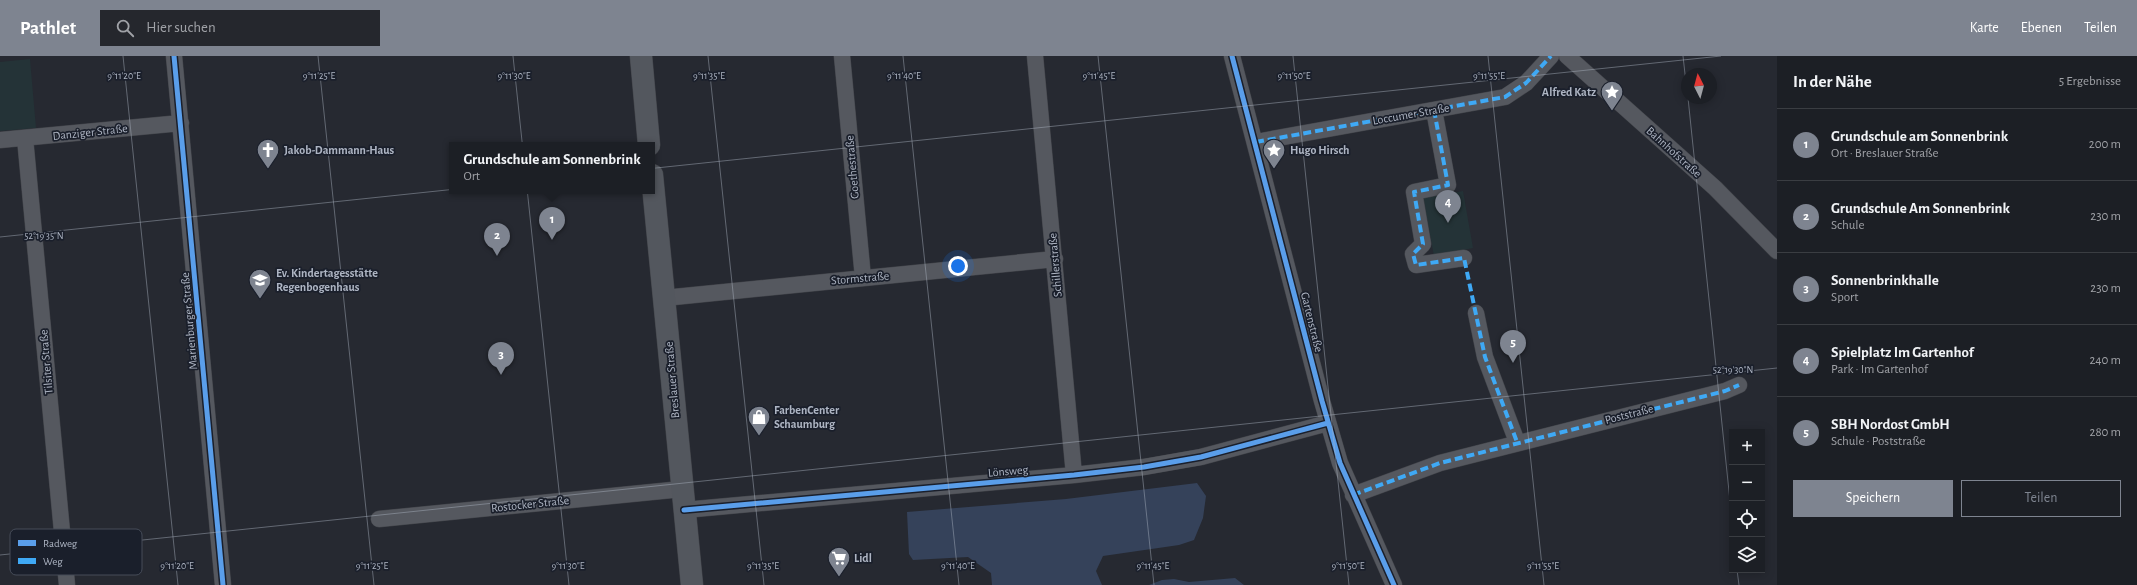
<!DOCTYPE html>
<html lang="de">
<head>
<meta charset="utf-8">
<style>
	:root { --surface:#1c1f25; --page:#25272d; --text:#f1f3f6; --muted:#a0a2a7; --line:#3a3d42; --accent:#7e8490 }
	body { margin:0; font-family:"Alegreya Sans",sans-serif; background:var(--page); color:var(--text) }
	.controls { position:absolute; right:12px; bottom:12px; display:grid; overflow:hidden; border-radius:0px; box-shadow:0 2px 10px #0003 }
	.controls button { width:36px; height:36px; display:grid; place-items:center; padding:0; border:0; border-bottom:1px solid var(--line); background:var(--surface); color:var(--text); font:20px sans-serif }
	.compass { position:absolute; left:1681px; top:12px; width:36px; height:36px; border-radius:50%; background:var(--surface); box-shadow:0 2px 10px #0003; rotate:354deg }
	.you { position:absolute; left:958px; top:210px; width:14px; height:14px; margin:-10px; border:3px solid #fff; border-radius:50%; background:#1a73e8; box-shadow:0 0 0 6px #1a73e833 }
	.badge { display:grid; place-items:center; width:26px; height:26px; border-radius:50%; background:var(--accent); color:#fff; font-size:13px; font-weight:700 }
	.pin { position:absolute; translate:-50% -33px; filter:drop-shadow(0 1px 2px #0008) }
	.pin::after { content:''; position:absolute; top:21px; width:14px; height:12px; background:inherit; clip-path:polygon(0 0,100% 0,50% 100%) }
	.popup { position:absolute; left:449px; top:86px; width:206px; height:52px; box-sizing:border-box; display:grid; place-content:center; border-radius:0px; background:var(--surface); filter:drop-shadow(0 1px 3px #0005); font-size:13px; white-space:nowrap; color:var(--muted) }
	.popup b { font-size:15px; color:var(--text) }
	.popup::after { content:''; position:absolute; left:50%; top:100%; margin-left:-8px; border:8px solid transparent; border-top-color:var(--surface) }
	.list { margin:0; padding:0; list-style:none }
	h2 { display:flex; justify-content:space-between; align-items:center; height:52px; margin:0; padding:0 16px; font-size:17px }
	h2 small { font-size:13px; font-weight:400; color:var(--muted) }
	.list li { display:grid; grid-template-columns:26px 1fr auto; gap:12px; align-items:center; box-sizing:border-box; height:72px; padding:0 16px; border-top:1px solid var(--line) }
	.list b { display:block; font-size:15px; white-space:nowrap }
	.list p { margin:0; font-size:13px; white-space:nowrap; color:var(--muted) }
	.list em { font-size:13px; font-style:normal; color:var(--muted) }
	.actions { display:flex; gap:8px; padding:12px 16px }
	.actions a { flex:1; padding:9px 0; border:1px solid var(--accent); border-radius:0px; text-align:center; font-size:14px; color:var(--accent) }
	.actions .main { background:var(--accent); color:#fff }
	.icon { flex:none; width:22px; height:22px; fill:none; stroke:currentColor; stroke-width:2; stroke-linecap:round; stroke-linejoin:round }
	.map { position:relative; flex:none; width:1777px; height:529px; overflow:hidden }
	header { display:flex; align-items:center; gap:24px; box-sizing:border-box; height:56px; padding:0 20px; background:var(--accent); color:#fff }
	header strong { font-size:19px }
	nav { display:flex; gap:22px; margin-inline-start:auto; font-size:14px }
	.search { width:280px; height:36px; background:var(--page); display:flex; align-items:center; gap:10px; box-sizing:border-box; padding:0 14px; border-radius:0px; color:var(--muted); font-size:15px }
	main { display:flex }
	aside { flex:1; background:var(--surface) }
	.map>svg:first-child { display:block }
	.green { fill:#243337 }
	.water { fill:#35425a }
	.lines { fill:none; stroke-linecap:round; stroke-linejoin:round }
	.minor-casing { stroke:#42444a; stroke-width:17 }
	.secondary-casing { stroke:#42444a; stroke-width:23 }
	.minor { stroke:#55585f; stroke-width:16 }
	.secondary { stroke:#53575e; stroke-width:22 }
	.quiet { stroke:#3fa9f5; stroke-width:4; stroke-dasharray:8 4; stroke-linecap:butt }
	.cycleway-casing { stroke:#1a1f2b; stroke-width:8 }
	.cycleway { stroke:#5a9eea; stroke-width:5 }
	.ticks { fill:none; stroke:#aeb5c3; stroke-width:1; stroke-opacity:0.45 }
	.labels { text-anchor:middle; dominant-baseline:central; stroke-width:3.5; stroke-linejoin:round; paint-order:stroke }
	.poi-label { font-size:12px; font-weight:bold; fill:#aeb5c3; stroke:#1a1f2b; text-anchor:start }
	.street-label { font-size:12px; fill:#aeb5c3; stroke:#1a1f2b }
	.key { fill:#1a1f2b; stroke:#464c59; stroke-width:1 }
	.key-label { font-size:11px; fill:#aeb5c3 }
	.ticks-label { font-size:10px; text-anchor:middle; fill:#aeb5c3; stroke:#1a1f2b; stroke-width:3.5; stroke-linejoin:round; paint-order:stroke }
</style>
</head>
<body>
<header>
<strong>Pathlet</strong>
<div class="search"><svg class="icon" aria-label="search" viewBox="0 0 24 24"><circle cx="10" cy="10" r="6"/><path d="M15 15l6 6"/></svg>Hier suchen</div>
<nav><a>Karte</a><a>Ebenen</a><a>Teilen</a></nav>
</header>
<main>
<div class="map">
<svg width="1777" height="529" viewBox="0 0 1777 529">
	<rect width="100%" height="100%" fill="#262931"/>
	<path class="green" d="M30,3l6,69 -36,3v-69z
		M1463,135l10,57 -39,8 -11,-58z"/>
	<path class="water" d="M1197,427l9,13 -3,22 -9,22 -15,5 -76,11 -7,15 6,14h-110l-1,-12 -23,-16 -55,3 -4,-6 -2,-42 159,-13z
		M1235,522l9,7h-95l13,-5 12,-1 15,3z"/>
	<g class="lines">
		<g class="minor-casing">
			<path id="minor" d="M174,0l49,529
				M842,0l21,222
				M1035,0l39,419
				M1232,0l90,345 18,62 54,122
				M1567,0l148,132 62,63
				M1434,54l14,75 -34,7 9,52 -10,10 3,11 48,-7
				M25,82l42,447
				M0,84l181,-17
				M1256,86l249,-45 21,-14 25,-27
				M664,242l391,-39
				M1476,257l9,44 32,85
				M1353,439l87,-32 285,-72 14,-6
				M684,454l390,-35 70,-8 57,-10 127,-34
				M379,463l303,-30"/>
		</g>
		<g class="secondary-casing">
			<path id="secondary" d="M641,0l8,89
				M652,119l40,410"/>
		</g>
		<use href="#minor" class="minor"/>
		<use href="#secondary" class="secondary"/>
		<path class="quiet" d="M1434,54l14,75 -34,7 9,52 -10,10 3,11 48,-7 21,99 32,85
			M1256,86l249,-45 21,-14 25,-27
			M1353,439l87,-32 285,-72 14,-6"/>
		<g class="cycleway-casing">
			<path id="cycleway" d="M174,0l49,529
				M1232,0l90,345 18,62 54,122
				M684,454l390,-35 70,-8 57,-10 127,-34"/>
		</g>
		<use href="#cycleway" class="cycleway"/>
	</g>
	<path class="ticks" d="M123,0l55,529M318,0l56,529M513,0l56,529M708,0l56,529M903,0l56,529M1098,0l56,529M1293,0l56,529M1488,0l56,529M1683,0l4,36M1688,42l44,422M0,181l1721,-181M0,499l1777,-187M1737,514l2,15"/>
	<defs>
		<g id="sight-pin" transform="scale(1.15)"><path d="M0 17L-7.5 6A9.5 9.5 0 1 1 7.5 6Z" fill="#7e8490" stroke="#1a1f2b"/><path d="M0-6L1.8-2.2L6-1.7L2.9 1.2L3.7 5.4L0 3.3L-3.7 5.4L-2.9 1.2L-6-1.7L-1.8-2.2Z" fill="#fff"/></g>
		<g id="church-pin" transform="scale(1.15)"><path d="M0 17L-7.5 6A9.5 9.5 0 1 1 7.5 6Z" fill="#7e8490" stroke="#1a1f2b"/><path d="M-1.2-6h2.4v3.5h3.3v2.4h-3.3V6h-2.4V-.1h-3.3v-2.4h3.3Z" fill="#fff"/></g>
		<g id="school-pin" transform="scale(1.15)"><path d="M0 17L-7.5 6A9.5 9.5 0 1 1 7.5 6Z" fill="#7e8490" stroke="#1a1f2b"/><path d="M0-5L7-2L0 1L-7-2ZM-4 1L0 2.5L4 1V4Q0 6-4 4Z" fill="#fff"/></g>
		<g id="shop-pin" transform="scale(1.15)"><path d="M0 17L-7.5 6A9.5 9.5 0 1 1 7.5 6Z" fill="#7e8490" stroke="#1a1f2b"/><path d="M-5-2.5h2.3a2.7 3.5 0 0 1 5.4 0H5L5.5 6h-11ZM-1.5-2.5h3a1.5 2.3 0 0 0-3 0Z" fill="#fff"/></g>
		<g id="supermarket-pin" transform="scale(1.15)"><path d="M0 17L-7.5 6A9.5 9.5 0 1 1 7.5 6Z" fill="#7e8490" stroke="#1a1f2b"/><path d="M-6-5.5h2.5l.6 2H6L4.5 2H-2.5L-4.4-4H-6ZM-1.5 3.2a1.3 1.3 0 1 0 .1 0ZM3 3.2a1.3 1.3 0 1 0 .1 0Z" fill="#fff"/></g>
	</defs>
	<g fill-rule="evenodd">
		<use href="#sight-pin" x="1612" y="36"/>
		<use href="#church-pin" x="268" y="94"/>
		<use href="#sight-pin" x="1274" y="94"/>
		<use href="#school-pin" x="260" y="224"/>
		<use href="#shop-pin" x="759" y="361"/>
		<use href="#supermarket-pin" x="839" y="502"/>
	</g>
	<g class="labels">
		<g class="poi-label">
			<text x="1596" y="36" text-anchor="end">Alfred Katz</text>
			<text x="284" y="94">Jakob-Dammann-Haus</text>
			<text x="1290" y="94">Hugo Hirsch</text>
			<text x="276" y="217">Ev. Kindertagesstätte<tspan x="276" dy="14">Regenbogenhaus</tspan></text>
			<text x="774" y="354">FarbenCenter<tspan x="774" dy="14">Schaumburg</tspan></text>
			<text x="854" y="502">Lidl</text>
		</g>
		<g class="street-label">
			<text transform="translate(1411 58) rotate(-10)">Loccumer Straße</text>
			<text transform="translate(90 76) rotate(-6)">Danziger Straße</text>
			<text transform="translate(1674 96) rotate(42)">Bahnhofstraße</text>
			<text transform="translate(852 111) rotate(-95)">Goethestraße</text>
			<text transform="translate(1055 209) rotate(-95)">Schillerstraße</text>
			<text transform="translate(860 222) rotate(-5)">Stormstraße</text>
			<text transform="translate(189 265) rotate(-95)">Marienburger Straße</text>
			<text transform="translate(1312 266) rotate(76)">Gartenstraße</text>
			<text transform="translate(46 306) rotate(-95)">Tilsiter Straße</text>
			<text transform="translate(672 324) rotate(-95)">Breslauer Straße</text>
			<text transform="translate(1629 358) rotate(-14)">Poststraße</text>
			<text transform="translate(1008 415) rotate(-5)">Lönsweg</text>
			<text transform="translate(530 448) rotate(-6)">Rostocker Straße</text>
		</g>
	</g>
	<rect x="10" y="473" width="132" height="46" rx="6" class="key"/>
	<rect x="18" y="484" width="18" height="6" fill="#5a9eea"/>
	<rect x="18" y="502" width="18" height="6" fill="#3fa9f5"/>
	<g class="key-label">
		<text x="43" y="491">Radweg</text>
		<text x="43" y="509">Weg</text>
	</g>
	<g class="ticks-label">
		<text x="124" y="23">9°11'20"E</text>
		<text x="319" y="23">9°11'25"E</text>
		<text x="514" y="23">9°11'30"E</text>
		<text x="709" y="23">9°11'35"E</text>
		<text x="904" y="23">9°11'40"E</text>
		<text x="1099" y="23">9°11'45"E</text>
		<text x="1294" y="23">9°11'50"E</text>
		<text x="1489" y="23">9°11'55"E</text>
		<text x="44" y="183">52°19'35"N</text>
		<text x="1733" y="317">52°19'30"N</text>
		<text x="177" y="513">9°11'20"E</text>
		<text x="372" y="513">9°11'25"E</text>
		<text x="568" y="513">9°11'30"E</text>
		<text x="763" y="513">9°11'35"E</text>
		<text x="958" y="513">9°11'40"E</text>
		<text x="1153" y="513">9°11'45"E</text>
		<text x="1348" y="513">9°11'50"E</text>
		<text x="1543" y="513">9°11'55"E</text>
	</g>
</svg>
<div class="controls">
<button>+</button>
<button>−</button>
<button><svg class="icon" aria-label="locate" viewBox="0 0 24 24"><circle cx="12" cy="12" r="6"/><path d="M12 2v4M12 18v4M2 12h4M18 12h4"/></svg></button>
<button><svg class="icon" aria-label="layers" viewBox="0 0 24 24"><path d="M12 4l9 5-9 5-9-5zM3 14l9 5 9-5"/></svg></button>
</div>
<svg class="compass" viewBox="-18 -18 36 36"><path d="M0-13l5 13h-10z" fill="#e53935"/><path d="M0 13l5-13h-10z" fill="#a0a2a7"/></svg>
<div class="you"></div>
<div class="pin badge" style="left:552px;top:184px">1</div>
<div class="popup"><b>Grundschule am Sonnenbrink</b>Ort</div>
<div class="pin badge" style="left:497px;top:200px">2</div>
<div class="pin badge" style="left:501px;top:319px">3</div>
<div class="pin badge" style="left:1448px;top:167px">4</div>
<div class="pin badge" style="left:1513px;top:307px">5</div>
</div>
<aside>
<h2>In der Nähe<small>5 Ergebnisse</small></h2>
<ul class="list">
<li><span class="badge">1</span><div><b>Grundschule am Sonnenbrink</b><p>Ort · Breslauer Straße</p></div><em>200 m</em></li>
<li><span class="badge">2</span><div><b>Grundschule Am Sonnenbrink</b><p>Schule</p></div><em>230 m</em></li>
<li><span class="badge">3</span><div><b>Sonnenbrinkhalle</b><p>Sport</p></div><em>230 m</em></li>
<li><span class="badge">4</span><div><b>Spielplatz Im Gartenhof</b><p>Park · Im Gartenhof</p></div><em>240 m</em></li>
<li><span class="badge">5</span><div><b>SBH Nordost GmbH</b><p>Schule · Poststraße</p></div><em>280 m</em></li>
</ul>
<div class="actions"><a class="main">Speichern</a><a>Teilen</a></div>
</aside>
</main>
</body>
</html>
